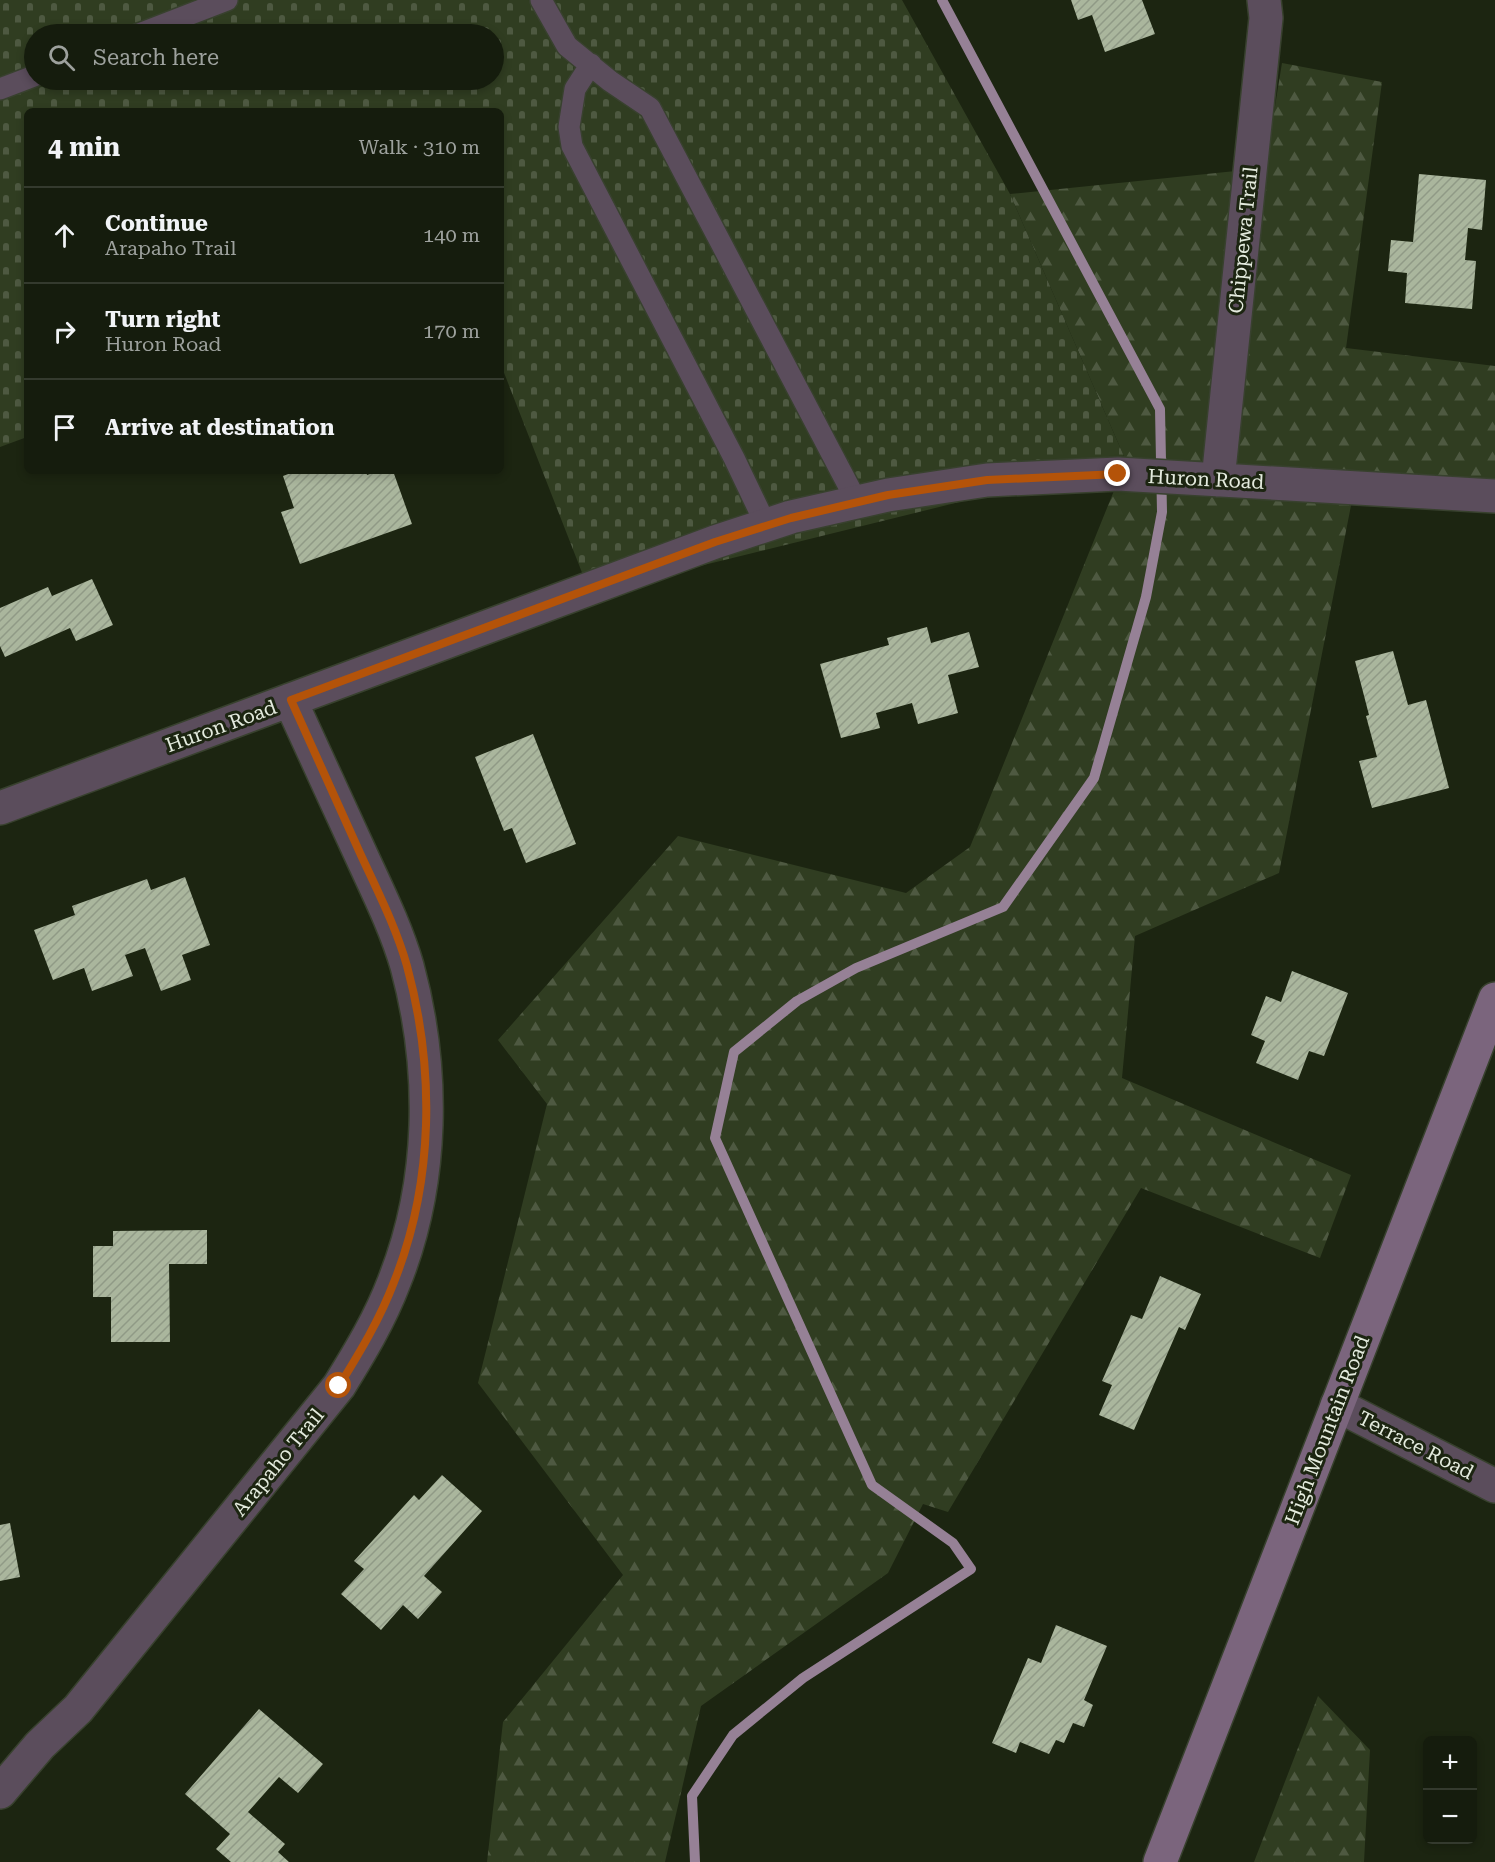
<!DOCTYPE html>
<html lang="en">
<head>
<meta charset="utf-8">
<style>
	:root { --surface:#151c0d; --page:#1e2516; --text:#f1f3f6; --muted:#9da19d; --line:#343a2e }
	body { margin:0; font-family:"Roboto Serif",serif; background:var(--page); color:var(--text) }
	.controls { position:absolute; right:18px; bottom:18px; display:grid; overflow:hidden; border-radius:9px; box-shadow:0 3px 9px #0003 }
	.controls button { width:54px; height:54px; display:grid; place-items:center; padding:0; border:0; border-bottom:2px solid var(--line); background:var(--surface); color:var(--text); font:30px sans-serif }
	.stop { position:absolute; width:18px; height:18px; margin:-14px; border:4px solid #b45309; border-radius:50%; background:#fff }
	.stop.end { background:#b45309; border-color:#fff; box-shadow:0 2px 6px #0008 }
	.list { margin:0; padding:0; list-style:none }
	h2 { display:flex; justify-content:space-between; align-items:center; height:78px; margin:0; padding:0 24px; font-size:26px }
	h2 small { font-size:20px; font-weight:400; color:var(--muted) }
	.list li { display:grid; grid-template-columns:39px 1fr auto; gap:18px; align-items:center; box-sizing:border-box; height:96px; padding:0 24px; border-top:2px solid var(--line) }
	.list b { display:block; font-size:22px; white-space:nowrap }
	.list p { margin:0; font-size:20px; white-space:nowrap; color:var(--muted) }
	.list em { font-size:20px; font-style:normal; color:var(--muted) }
	.icon { flex:none; width:33px; height:33px; fill:none; stroke:currentColor; stroke-width:2; stroke-linecap:round; stroke-linejoin:round }
	.map { position:relative; flex:none; width:1495px; height:1862px; overflow:hidden }
	.search { position:absolute; background:var(--surface); box-shadow:0 3px 9px #0003; left:24px; top:24px; width:480px; height:66px; display:flex; align-items:center; gap:15px; box-sizing:border-box; padding:0 21px; border-radius:33px; color:var(--muted); font-size:22px }
	.panel { position:absolute; background:var(--surface); box-shadow:0 3px 9px #0003; left:24px; top:108px; width:480px; height:366px; border-radius:9px }
	.map>svg:first-child { display:block }
	.forest { fill:url(#forest-firs) }
	.cemetery { fill:url(#cemetery-stones); fill-rule:evenodd }
	.lines { fill:none; stroke-linecap:round; stroke-linejoin:round }
	.stream { stroke:#968196; stroke-width:10 }
	.building { fill:url(#building-hatch) }
	.service-casing { stroke:#38412e; stroke-width:24 }
	.minor-casing { stroke:#38412e; stroke-width:36 }
	.secondary-casing { stroke:#38412e; stroke-width:36 }
	.service { stroke:#5b4d5c; stroke-width:21 }
	.minor { stroke:#5b4d5c; stroke-width:33 }
	.secondary { stroke:#7b657d; stroke-width:33 }
	.route { stroke:#b45309; stroke-width:8 }
	.labels { text-anchor:middle; dominant-baseline:central; stroke-width:6; stroke-linejoin:round; paint-order:stroke }
	.street-label { font-size:20px; fill:#e4ebde; stroke:#1c2511 }
</style>
</head>
<body>
<div class="map">
<svg width="1495" height="1862" viewBox="0 0 1495 1862">
	<defs>
		<pattern id="forest-firs" width="22" height="20" patternUnits="userSpaceOnUse" patternTransform="scale(1.5)"><rect width="22" height="20" fill="#303d21"/><path d="M5 1l3.5 6h-7zM16 11l3.5 6h-7z" fill="#4e5941"/></pattern>
		<pattern id="cemetery-stones" width="16" height="16" patternUnits="userSpaceOnUse" patternTransform="scale(1.5)"><rect width="16" height="16" fill="#303d21"/><path d="M2 7V4a2 2 0 0 1 4 0v3zM10 15v-3a2 2 0 0 1 4 0v3z" fill="#4e5941"/></pattern>
		<pattern id="building-hatch" width="6" height="6" patternUnits="userSpaceOnUse" patternTransform="scale(1.5)"><rect width="6" height="6" fill="#aab69d"/><path d="M-1 1l2-2M0 6l6-6M5 7l2-2" fill="none" stroke="#909a86"/></pattern>
	</defs>
	<rect width="100%" height="100%" fill="#1c2511"/>
	<path class="forest" d="M1282,63l100,19 -36,266 149,18v123l-139,-9 -77,393 -144,63 -13,142 229,97 -31,83 -179,-70 -193,324 -25,-8 -35,69 -187,133 -36,156h-178l16,-140 120,-147 -145,-192 69,-279 -49,-64 180,-204 228,57 64,-46 156,-386 -116,-267 255,-26z
		M1318,1696l52,54 -6,112h-110z"/>
	<path class="cemetery" d="M0,0h902l108,194 116,267 -536,132 -89,-228v-254h-474v326l-27,10zM34,34h460v46h-460z"/>
	<g class="lines">
		<path class="stream" d="M695,1862l-3,-66 41,-61 70,-57 168,-109 -18,-26 -81,-58 -157,-347 19,-86 63,-51 59,-33 147,-61 91,-129 52,-181 16,-85 -2,-103 -218,-409"/>
	</g>
	<path class="building" d="M1071,0h71l13,34 -50,18 -13,-37 -14,5z
		M1419,174l67,6 -4,50 -14,-2 -3,32 11,1 -4,48 -67,-6 2,-30 -19,-2 3,-31 22,2z
		M296,471h70l1,4 12,-4h14l19,53 -112,40 -19,-52 13,-4 -11,-32z
		M92,579l21,46 -37,16 -6,-13 -65,29 -5,-11v-38l48,-21 4,9z
		M927,627l4,16 38,-11 10,35 -31,8 10,38 -40,11 -6,-21 -36,10 4,15 -39,10 -21,-74 69,-19 -2,-7z
		M1393,651l15,54 18,-5 23,88 -77,20 -13,-47 18,-4 -11,-41 3,-1 -14,-54z
		M533,734l43,110 -50,19 -14,-35 -8,3 -29,-74z
		M185,877l25,68 -28,10 9,25 -30,11 -16,-43 -20,7 8,21 -41,15 -8,-23 -31,12 -19,-50 41,-15 -3,-9 75,-27 4,11z
		M1292,971l56,22 -24,63 -15,-5 -11,29 -42,-17 9,-22 -14,-6 15,-39 15,6z
		M207,1230v34h-38l1,78h-59v-45h-18v-51h20v-15z
		M1160,1276l41,18 -16,36 -6,-3 -45,103 -35,-15 13,-30 -10,-4 29,-66 11,4z
		M442,1475l40,36 -58,65 18,16 -24,27 -15,-14 -22,25 -40,-36 23,-25 -10,-8 60,-66 5,5z
		M10,1523l10,54 -20,4v-56z
		M1056,1625l51,21 -23,54 9,5 -9,22 -11,-4 -9,20 -8,-3 -7,14 -29,-12 -4,11 -24,-10 36,-85 13,5z
		M259,1709l64,55 -25,29 -19,-16 -31,35 37,32 -7,8 11,10h-58l-15,-13 14,-15 -45,-40z"/>
	<g class="lines">
		<g class="service-casing">
			<path id="service" d="M541,0l26,46 43,35 40,27 207,394
				M139,34l88,-34
				M591,64l-16,25 -6,38 3,19 162,312 32,67
				M0,89l34,-13"/>
		</g>
		<g class="minor-casing">
			<path id="minor" d="M1218,480l48,-462 -2,-18
				M0,808l715,-266 76,-25 97,-22 99,-15 131,-6 377,22
				M1337,1405l158,81
				M0,1792l40,-47 38,-36 261,-323c21,-34 41,-67 55,-104 40,-100 41,-213 13,-316 -11,-38 -29,-74 -45,-109 -24,-52 -48,-105 -72,-157"/>
		</g>
		<g class="secondary-casing">
			<path id="secondary" d="M1160,1862l335,-863"/>
		</g>
		<use href="#service" class="service"/>
		<use href="#minor" class="minor"/>
		<use href="#secondary" class="secondary"/>
	</g>
	<g class="lines">
		<path class="route" d="M339,1386c21,-34 41,-67 55,-104 40,-100 41,-213 13,-316 -11,-39 -30,-76 -47,-113 -23,-51 -46,-102 -69,-153l424,-158 76,-24 97,-23 99,-15 131,-6"/>
	</g>
	<g class="labels">
		<g class="street-label">
			<text transform="translate(1243 240) rotate(-84)">Chippewa Trail</text>
			<text transform="translate(1206 479) rotate(3)">Huron Road</text>
			<text transform="translate(221 726) rotate(-20)">Huron Road</text>
			<text transform="translate(1327 1430) rotate(-69)">High Mountain Road</text>
			<text transform="translate(1416 1445) rotate(27)">Terrace Road</text>
			<text transform="translate(278 1462) rotate(-51)">Arapaho Trail</text>
		</g>
	</g>
</svg>
<div class="controls">
<button>+</button>
<button>−</button>
</div>
<div class="stop" style="left:339px;top:1386px"></div>
<div class="stop end" style="left:1118px;top:474px"></div>
<div class="search"><svg class="icon" aria-label="search" viewBox="0 0 24 24"><circle cx="10" cy="10" r="6"/><path d="M15 15l6 6"/></svg>Search here</div>
<section class="panel">
<h2>4 min<small>Walk · 310 m</small></h2>
<ul class="list">
<li><svg class="icon" aria-label="ahead" viewBox="0 0 24 24"><path d="M12 20V5M6 11l6-6 6 6"/></svg><div><b>Continue</b><p>Arapaho Trail</p></div><em>140 m</em></li>
<li><svg class="icon" aria-label="right" viewBox="0 0 24 24"><path d="M7 20v-9h11M14 6l5 5-5 5"/></svg><div><b>Turn right</b><p>Huron Road</p></div><em>170 m</em></li>
<li><svg class="icon" aria-label="arrive" viewBox="0 0 24 24"><path d="M6 21V4h12l-3 4 3 4H6"/></svg><div><b>Arrive at destination</b></div></li>
</ul>
</section>
</div>
</body>
</html>
